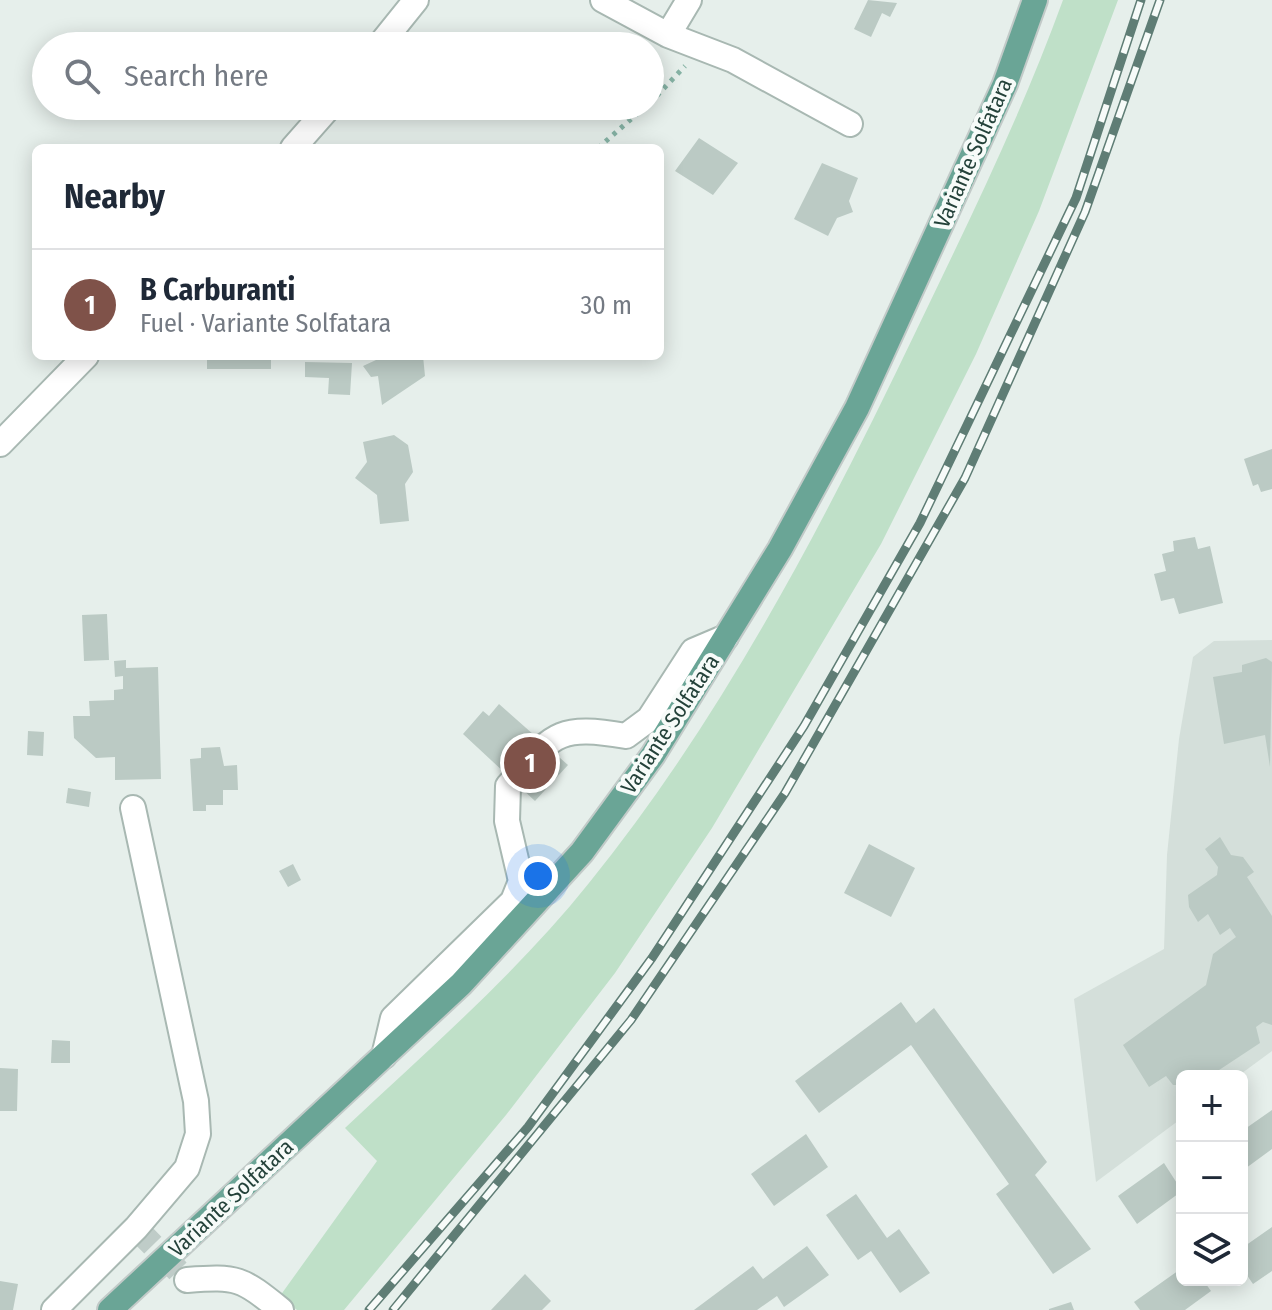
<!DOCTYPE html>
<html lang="en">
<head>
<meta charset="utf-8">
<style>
	:root { --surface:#fff; --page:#f2f2f3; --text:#1f2937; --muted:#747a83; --line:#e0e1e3; --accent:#7f5249 }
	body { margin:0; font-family:"Fira Sans Condensed",sans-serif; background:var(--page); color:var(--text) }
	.controls { position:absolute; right:24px; bottom:24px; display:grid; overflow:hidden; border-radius:12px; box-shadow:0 4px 20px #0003 }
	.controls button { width:72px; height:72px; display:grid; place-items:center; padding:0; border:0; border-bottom:2px solid var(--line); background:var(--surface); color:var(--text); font:40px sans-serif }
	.you { position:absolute; left:538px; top:876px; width:28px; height:28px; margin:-20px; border:6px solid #fff; border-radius:50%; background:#1a73e8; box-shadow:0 0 0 12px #1a73e833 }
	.badge { display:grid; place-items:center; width:52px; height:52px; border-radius:50%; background:var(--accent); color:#fff; font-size:26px; font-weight:700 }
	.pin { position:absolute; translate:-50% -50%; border:4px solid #fff; box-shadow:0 2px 8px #0006 }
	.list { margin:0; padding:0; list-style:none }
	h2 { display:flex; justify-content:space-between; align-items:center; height:104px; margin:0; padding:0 32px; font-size:34px }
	h2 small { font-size:26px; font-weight:400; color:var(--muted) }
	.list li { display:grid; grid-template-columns:52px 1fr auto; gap:24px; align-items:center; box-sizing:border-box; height:112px; padding:0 32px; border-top:2px solid var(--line) }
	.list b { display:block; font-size:30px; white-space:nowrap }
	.list p { margin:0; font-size:26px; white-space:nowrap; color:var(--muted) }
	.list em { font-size:26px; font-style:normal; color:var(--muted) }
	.icon { flex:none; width:44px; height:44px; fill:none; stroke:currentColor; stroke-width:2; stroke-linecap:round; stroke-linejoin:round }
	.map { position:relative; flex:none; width:1272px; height:1310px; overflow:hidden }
	.search { position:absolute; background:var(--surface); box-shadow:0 4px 20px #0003; left:32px; top:32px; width:632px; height:88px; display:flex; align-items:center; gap:20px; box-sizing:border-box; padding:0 28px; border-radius:44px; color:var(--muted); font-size:30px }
	.panel { position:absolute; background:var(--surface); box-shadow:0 4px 20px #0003; left:32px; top:144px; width:632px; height:216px; border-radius:12px }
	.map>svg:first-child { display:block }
	.built { fill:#d4dfda }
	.green { fill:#bfe0c8 }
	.building { fill:#bbcac4 }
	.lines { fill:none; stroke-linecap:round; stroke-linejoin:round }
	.minor-tunnel { stroke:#bfccc8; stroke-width:24; stroke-dasharray:24 12; stroke-linecap:butt }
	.minor-casing { stroke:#a8b8b2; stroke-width:28 }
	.major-casing { stroke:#c2cac8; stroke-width:28 }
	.path { stroke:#86b3a5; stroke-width:5; stroke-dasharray:4 6; stroke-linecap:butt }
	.minor { stroke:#fff; stroke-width:24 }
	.major { stroke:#6aa596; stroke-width:24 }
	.rail-casing { stroke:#5f7d75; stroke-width:9 }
	.rail { stroke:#f7fbf9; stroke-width:6; stroke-dasharray:18; stroke-linecap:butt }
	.labels { text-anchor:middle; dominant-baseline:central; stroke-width:8; stroke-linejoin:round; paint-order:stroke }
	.street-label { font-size:22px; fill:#24423a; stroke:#f7fbf9 }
</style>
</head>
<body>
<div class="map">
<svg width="1272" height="1310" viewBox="0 0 1272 1310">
	<rect width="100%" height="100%" fill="#e6efeb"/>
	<path class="built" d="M1272,640v411l-34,25h-56v42l-86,64 -22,-183 90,-50 3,-94 12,-116 14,-82 21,-16z"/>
	<path class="green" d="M1063,0h55l-79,211 -63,143 -95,190 -169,284 -97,145 -109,142 -162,195h-47l-17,-14 97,-135 -32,-33c84,-79 172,-155 244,-245 135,-167 236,-362 328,-554 52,-108 105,-216 146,-329z"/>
	<path class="building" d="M868,0l29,3 -7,14 -8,-4 -11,24 -17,-8z
		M699,138l39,25 -25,32 -38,-24z
		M822,163l36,15 -9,23 4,11 -16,6 -9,18 -34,-17z
		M207,356h64v13h-64z
		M376,356h47l2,20 -43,29 -4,-29 -7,1 -8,-11 13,-6z
		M305,362l47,1 -2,32 -22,-1 1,-16 -24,-1z
		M394,435l14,10 5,27 -8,12 4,37 -29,3 -3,-29 -22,-17 12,-16 -4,-20z
		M1272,449v40l-11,3 -3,-8 -5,2 -9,-27z
		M1195,537l3,12 12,-3 13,57 -44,11 -5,-16 -13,3 -7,-27 12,-3 -4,-17 12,-3 -1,-10z
		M107,614l2,46 -25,1 -2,-46z
		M1266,658l6,4 -2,105 -5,-32 -41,9 -11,-67 29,-5v-7z
		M126,660v8l32,-1 3,112 -46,1v-23l-19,1 -22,-20 -1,-22h17l-1,-15 25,-1v-10l9,-1v-13l-8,1 -1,-16z
		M499,704l69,61 -33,36 -72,-67 20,-23 6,5z
		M28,731l16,1 -1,24 -16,-1z
		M220,747l4,19 13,-1 1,25h-15v15h-17v6h-13l-3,-52 11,-1v-10z
		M68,788l23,4 -2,15 -23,-4z
		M1220,837l11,18 12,2 11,15 -7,5 25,39v109l-9,-3 -7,5 4,16 -50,33h-28v9h-9l-7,-9 -17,11 -26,-42 83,-60 7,-31 23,-17 -6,-9 -10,7 -12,-21 -10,8 -9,-15 -1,-12 29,-20 1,-8 -13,-18z
		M869,844l46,24 -24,49 -47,-24z
		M293,864l8,16 -13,7 -9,-16z
		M901,1002l15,21 18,-15 113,154 -12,13 56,74 -38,25 -57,-80 13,-10 -98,-139 -92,68 -24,-32z
		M52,1040l18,1v22h-19z
		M0,1068l18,1 -1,42h-17z
		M1272,1110v39l-30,22v-40z
		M806,1134l22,33 -54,39 -23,-32z
		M1164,1163l18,28 -45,33 -19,-28z
		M856,1194l31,44 12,-9 31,44 -30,20 -29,-42 -13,9 -32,-45z
		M1272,1227v44l-19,13 -11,-16v-20z
		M807,1246l22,29 -45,32 -7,-11 -20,14h-63l59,-44 10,13z
		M1182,1268v12h21l8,11 -26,19h-45l-6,-8z
		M525,1274l26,27 -9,9h-51z
		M0,1281l18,3 -5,26h-13z
		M1071,1302l3,8h-25v-1z"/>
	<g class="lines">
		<path class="minor-tunnel" d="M136,1228l51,52"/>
		<g class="minor-casing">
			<path id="minor" d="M603,0l65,35 21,-35
				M668,35l65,25 117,64
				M379,46l37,-46
				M293,148l37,-42
				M0,444l86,-88
				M384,1056l9,-38 120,-117 8,-20 -14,-60 1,-35c45,-51 47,-62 118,-50l23,-17 44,-68 33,-14
				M187,1280c51,-4 54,-2 94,30
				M54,1310l82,-82 51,-60 11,-34 -2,-33 -63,-293"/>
		</g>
		<g class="major-casing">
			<path id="major" d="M110,1310l351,-326 121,-132 71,-97 127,-206 77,-141 148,-324 30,-84"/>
		</g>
		<path class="path" d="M650,103l35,-37
			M598,148l48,-42"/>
		<use href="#minor" class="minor"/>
		<use href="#major" class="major"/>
		<g class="rail-casing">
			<path id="rail" d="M369,1310l159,-183 124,-169 152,-232 116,-203 156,-325 65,-198
				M393,1310l238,-290 154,-227 180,-315 120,-266 75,-212"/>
		</g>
		<use href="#rail" class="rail"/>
	</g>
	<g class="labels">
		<g class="street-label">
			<text transform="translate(973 153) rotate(-66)">Variante Solfatara</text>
			<text transform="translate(670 724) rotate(-57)">Variante Solfatara</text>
			<text transform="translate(231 1198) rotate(-43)">Variante Solfatara</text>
		</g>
	</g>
</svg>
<div class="controls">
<button>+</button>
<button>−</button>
<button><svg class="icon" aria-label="layers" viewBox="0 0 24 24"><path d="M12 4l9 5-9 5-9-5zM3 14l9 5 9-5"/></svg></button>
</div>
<div class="you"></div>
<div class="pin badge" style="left:530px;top:763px">1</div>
<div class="search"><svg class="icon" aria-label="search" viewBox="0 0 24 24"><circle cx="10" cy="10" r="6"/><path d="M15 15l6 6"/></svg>Search here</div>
<section class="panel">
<h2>Nearby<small></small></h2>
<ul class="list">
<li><span class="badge">1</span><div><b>B Carburanti</b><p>Fuel · Variante Solfatara</p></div><em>30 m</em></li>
</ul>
</section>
</div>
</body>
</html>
